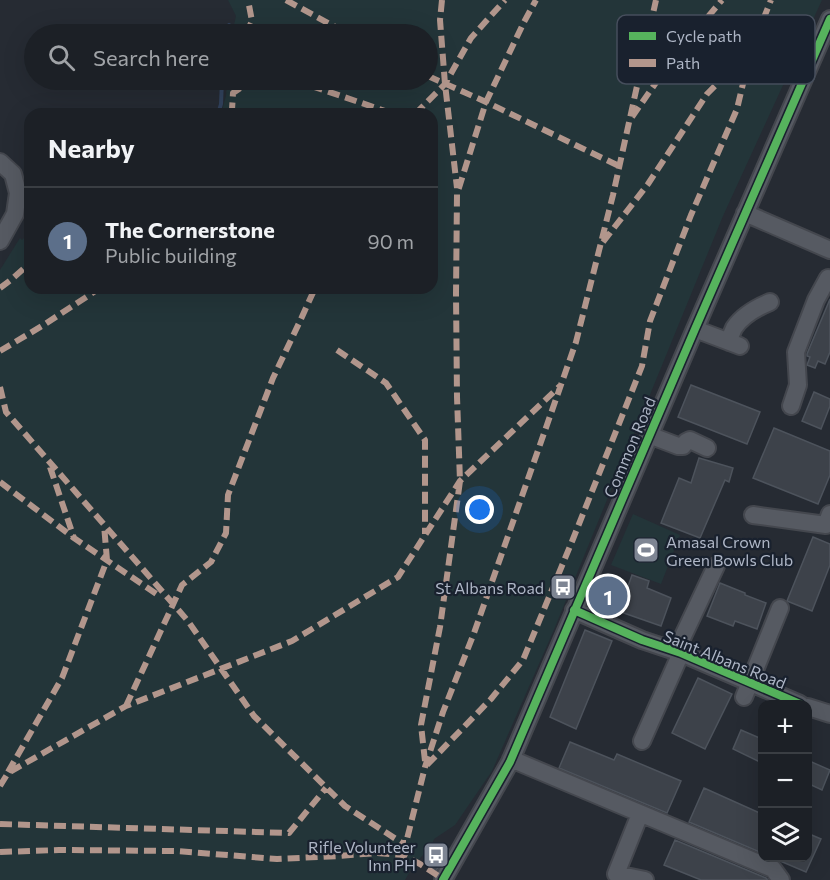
<!DOCTYPE html>
<html lang="en">
<head>
<meta charset="utf-8">
<style>
	:root { --surface:#1c2026; --page:#25282e; --text:#f1f3f6; --muted:#a0a3a7; --line:#3a3e43; --accent:#bca0f2 }
	body { margin:0; font-family:Commissioner,sans-serif; background:var(--page); color:var(--text) }
	.controls { position:absolute; right:18px; bottom:18px; display:grid; overflow:hidden; border-radius:12px; box-shadow:0 6px 24px #0002 }
	.controls button { width:54px; height:54px; display:grid; place-items:center; padding:0; border:0; border-bottom:2px solid var(--line); background:var(--surface); color:var(--text); font:30px sans-serif }
	.you { position:absolute; left:480px; top:510px; width:21px; height:21px; margin:-15px; border:4px solid #fff; border-radius:50%; background:#1a73e8; box-shadow:0 0 0 9px #1a73e833 }
	.badge { display:grid; place-items:center; width:39px; height:39px; border-radius:50%; background:var(--accent); color:#fff; font-size:20px; font-weight:700 }
	.pin { position:absolute; translate:-50% -50%; border:3px solid #fff; box-shadow:0 2px 6px #0006 }
	.list { margin:0; padding:0; list-style:none }
	h2 { display:flex; justify-content:space-between; align-items:center; height:78px; margin:0; padding:0 24px; font-size:26px }
	h2 small { font-size:20px; font-weight:400; color:var(--muted) }
	.list li { display:grid; grid-template-columns:39px 1fr auto; gap:18px; align-items:center; box-sizing:border-box; height:108px; padding:0 24px; border-top:2px solid var(--line) }
	.list b { display:block; font-size:22px; white-space:nowrap }
	.list p { margin:0; font-size:20px; white-space:nowrap; color:var(--muted) }
	.list em { font-size:20px; font-style:normal; color:var(--muted) }
	.icon { flex:none; width:33px; height:33px; fill:none; stroke:currentColor; stroke-width:2; stroke-linecap:round; stroke-linejoin:round }
	.map { position:relative; flex:none; width:830px; height:880px; overflow:hidden }
	.search { position:absolute; background:var(--surface); box-shadow:0 6px 24px #0002; left:24px; top:24px; width:414px; height:66px; display:flex; align-items:center; gap:15px; box-sizing:border-box; padding:0 21px; border-radius:33px; color:var(--muted); font-size:22px }
	.panel { position:absolute; background:var(--surface); box-shadow:0 6px 24px #0002; left:24px; top:108px; width:414px; height:186px; border-radius:18px }
	.map>svg:first-child { display:block }
	.green { fill:#233539 }
	.lines { fill:none; stroke-linecap:round; stroke-linejoin:round }
	.stream { stroke:#32435d; stroke-width:4 }
	.building { fill:#3d424a; stroke:#4d535c; stroke-width:1.5 }
	.minor-casing { stroke:#44474e; stroke-width:20 }
	.minor { stroke:#565a62; stroke-width:16 }
	.quiet { stroke:#b2968c; stroke-width:6; stroke-dasharray:12 6; stroke-linecap:butt }
	.cycleway-casing { stroke:#19212e; stroke-width:11 }
	.cycleway { stroke:#56b35d; stroke-width:8 }
	.labels { text-anchor:middle; dominant-baseline:central; stroke-width:4.5; stroke-linejoin:round; paint-order:stroke }
	.street-label { font-size:16px; fill:#aeb6c6; stroke:#19212e }
	.poi-label { font-size:16px; fill:#aeb6c6; stroke:#19212e; text-anchor:end }
	.key { fill:#19212e; stroke:#464e5c; stroke-width:1.5 }
	.key-label { font-size:16px; fill:#aeb6c6 }
</style>
</head>
<body>
<div class="map">
<svg width="830" height="880" viewBox="0 0 830 880">
	<rect width="100%" height="100%" fill="#262b33"/>
	<path class="green" d="M228,0h594l-99,216 -170,416 -61,139 -37,54 -21,14 -2,6 -19,21 -8,14h-405v-610l20,-32 2,2 8,-8v56h402v-174h-211l5,-18 1,-16h201v-46h-196l4,-18z
		M633,514l47,21 -19,49 -50,-19z"/>
	<g class="lines">
		<path class="stream" d="M227,34l2,-9
			M218,114l3,-10 1,-24"/>
	</g>
	<path class="building" d="M830,299v53l-5,12 -7,-3 -3,7 -8,-3 3,-8 -3,-1v-2z
		M691,385l69,27 -13,32 -69,-27z
		M814,392l16,7v7l-9,23 -19,-8z
		M774,428l56,23v24l-12,29 -65,-26z
		M699,458l34,10 -4,14 -4,-2 -25,58 -39,-15 18,-45 12,5z
		M813,537l17,7v21l-18,46 -25,-10z
		M632,575l17,6 -2,7 24,10 -10,28 -43,-15 3,-7 -18,-6 -2,7 -8,-3 4,-16 28,9z
		M720,583l25,10v2l21,8 -9,26 -22,-8 -2,5 -26,-10z
		M585,630l27,11 -36,88 -26,-12z
		M698,678l34,16 -27,55 -33,-16z
		M741,730l21,9v24l-29,-14z
		M570,742l44,18 3,-6 64,27 -14,32 -108,-45z
		M807,760l23,10 -8,20 -15,-7z
		M704,788l58,26v39l-73,-31z
		M807,833l14,6 -15,33 -33,-14h34z
		M675,840l91,38 2,2h-67l-37,-15z
		M445,847l3,2 -12,22 -5,-3z"/>
	<g class="lines">
		<g class="minor-casing">
			<path id="minor" d="M0,162l13,12 5,19 -3,21 -15,27
				M745,213l85,37
				M695,329l45,17
				M729,342c1,-4 3,-10 5,-14 8,-12 24,-21 36,-26
				M791,406l7,-21 -2,-33 20,-52 12,-22
				M649,435l29,11h5l3,-4 4,-2 17,8
				M753,515l73,10 4,-11
				M574,610l68,30 39,13 119,51
				M676,651l40,-85
				M744,697l36,-89
				M808,707l22,7
				M642,741l39,-88
				M511,759l262,110 8,11
				M640,814l-24,60 29,6
				M443,880l67,-118 185,-433 135,-310"/>
		</g>
		<use href="#minor" class="minor"/>
		<path class="quiet" d="M286,0l62,34
			M442,0l-2,20 5,64 12,104
			M246,34l6,-13 -4,-21
			M428,76l58,26 133,64
			M294,80l100,34
			M230,114l2,-4 1,-17 19,-13
			M415,114l30,-30 26,-46 34,-38
			M632,117l39,-56 51,-61
			M603,242l45,-58 59,-90 44,-44
			M0,288l12,-9 18,-16
			M337,350l49,33 39,57v94
			M0,351l42,-25 58,-38
			M0,387l6,25 182,209 66,95 91,90 57,37h4
			M50,467l24,71
			M0,482l74,56 87,59
			M126,706l56,-121 29,-23 15,-29 2,-38 45,-117 28,-59 14,-31
			M425,761l-4,-36 19,-98 20,-146 -3,-84 -1,-103 1,-100 29,-92 38,-80 12,-22
			M427,765l64,-66 32,-39 50,-121 69,-173 8,-45 41,-106 46,-106 14,-59 20,-50
			M8,772l54,-94 45,-118 -3,-35
			M0,786l8,-13 118,-67 166,-65 106,-64 62,-96 100,-95
			M0,824l289,9 37,-45
			M0,852l59,-2 117,1 101,8 62,-3 38,-3 26,2 17,9 23,15
			M403,855l22,-88 18,-55 31,-79 102,-291 37,-147 43,-195"/>
		<g class="cycleway-casing">
			<path id="cycleway" d="M574,610l68,30 39,13 119,51
				M443,880l67,-118 185,-433 135,-310"/>
		</g>
		<use href="#cycleway" class="cycleway"/>
	</g>
	<defs>
		<g id="stadium-square" transform="scale(1.35)"><rect x="-9" y="-9" width="18" height="18" rx="4" fill="#7e8593" stroke="#19212e"/><path d="M0-5a6.5 5 0 1 0 0 10a6.5 5 0 1 0 0-10ZM-3.5-1.8h7v3.6h-7Z" fill="#fff"/></g>
		<g id="bus-square" transform="scale(1.35)"><rect x="-9" y="-9" width="18" height="18" rx="4" fill="#7e8593" stroke="#19212e"/><path d="M-5-6H5V4H4V6H2V4H-2V6H-4V4H-5ZM-3.5-4V0h7V-4ZM-3.5 1.2v1.5H-2V1.2ZM2 1.2v1.5H3.5V1.2Z" fill="#fff"/></g>
	</defs>
	<g fill-rule="evenodd">
		<use href="#stadium-square" x="646" y="550"/>
		<use href="#bus-square" x="563" y="587"/>
		<use href="#bus-square" x="436" y="855"/>
	</g>
	<g class="labels">
		<g class="street-label">
			<text transform="translate(629 447) rotate(-67)">Common Road</text>
			<text transform="translate(725 659) rotate(22)">Saint Albans Road</text>
		</g>
		<g class="poi-label">
			<text x="666" y="541" text-anchor="start">Amasal Crown<tspan x="666" dy="18">Green Bowls Club</tspan></text>
			<text x="544" y="587">St Albans Road</text>
			<text x="416" y="846">Rifle Volunteer<tspan x="416" dy="18">Inn PH</tspan></text>
		</g>
	</g>
	<rect x="617" y="15" width="198" height="69" rx="9" class="key"/>
	<rect x="629" y="32" width="27" height="8" fill="#56b35d"/>
	<rect x="629" y="59" width="27" height="8" fill="#b2968c"/>
	<g class="key-label">
		<text x="666" y="42">Cycle path</text>
		<text x="666" y="69">Path</text>
	</g>
</svg>
<div class="controls">
<button>+</button>
<button>−</button>
<button><svg class="icon" aria-label="layers" viewBox="0 0 24 24"><path d="M12 4l9 5-9 5-9-5zM3 14l9 5 9-5"/></svg></button>
</div>
<div class="you"></div>
<div class="pin badge" style="left:608px;top:596px;background:#5c6f8a">1</div>
<div class="search"><svg class="icon" aria-label="search" viewBox="0 0 24 24"><circle cx="10" cy="10" r="6"/><path d="M15 15l6 6"/></svg>Search here</div>
<section class="panel">
<h2>Nearby<small></small></h2>
<ul class="list">
<li><span class="badge" style="background:#5c6f8a">1</span><div><b>The Cornerstone</b><p>Public building</p></div><em>90 m</em></li>
</ul>
</section>
</div>
</body>
</html>
